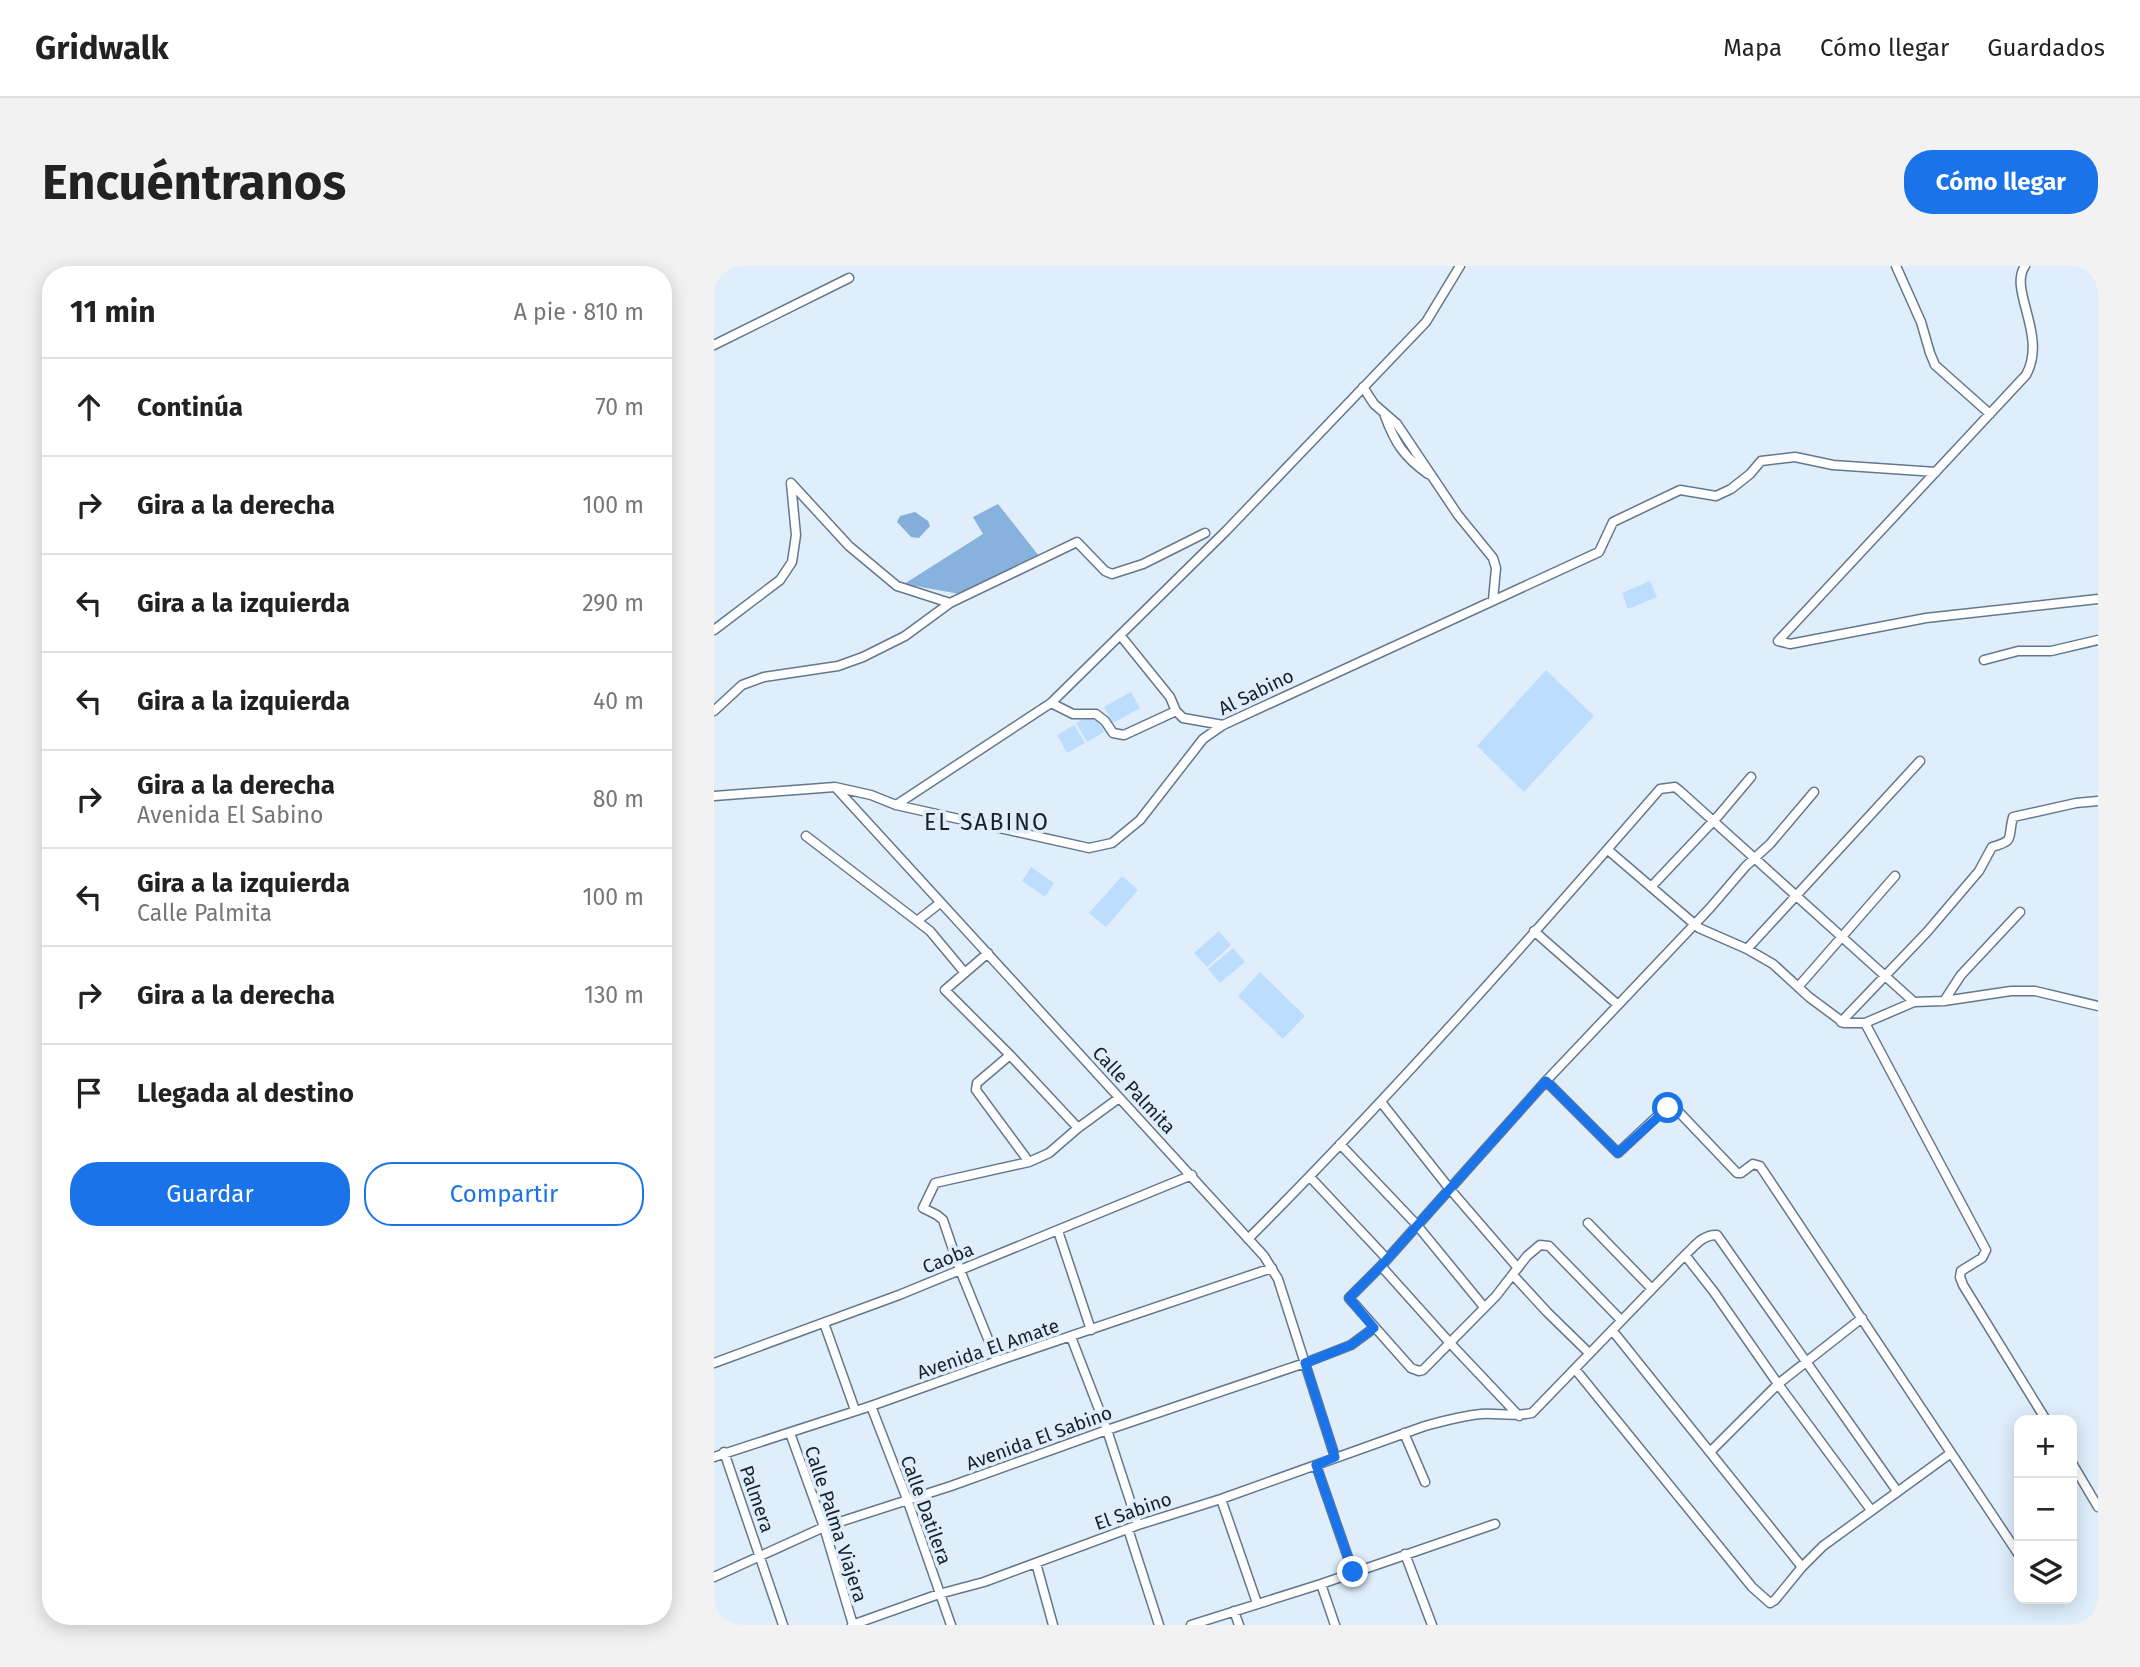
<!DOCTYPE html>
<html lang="es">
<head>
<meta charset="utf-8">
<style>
	:root { --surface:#fff; --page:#f2f2f2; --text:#222; --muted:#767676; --line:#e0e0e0; --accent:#1a73e8 }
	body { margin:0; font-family:"Fira Sans",sans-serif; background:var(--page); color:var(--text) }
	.controls { position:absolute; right:21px; bottom:21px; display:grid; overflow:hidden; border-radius:14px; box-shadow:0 4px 18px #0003 }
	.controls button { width:63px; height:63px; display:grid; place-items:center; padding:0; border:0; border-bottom:2px solid var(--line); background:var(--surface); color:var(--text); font:35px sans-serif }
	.stop { position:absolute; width:21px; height:21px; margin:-16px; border:5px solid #1a73e8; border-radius:50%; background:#fff }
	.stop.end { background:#1a73e8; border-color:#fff; box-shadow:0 2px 7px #0008 }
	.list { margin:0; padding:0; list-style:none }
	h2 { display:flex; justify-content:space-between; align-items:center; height:91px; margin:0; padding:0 28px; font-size:30px }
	h2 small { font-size:23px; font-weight:400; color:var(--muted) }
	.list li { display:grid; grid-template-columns:46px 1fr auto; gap:21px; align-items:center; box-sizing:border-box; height:98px; padding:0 28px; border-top:2px solid var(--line) }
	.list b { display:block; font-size:26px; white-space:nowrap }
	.list p { margin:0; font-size:23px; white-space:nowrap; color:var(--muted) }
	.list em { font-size:23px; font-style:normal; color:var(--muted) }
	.actions { display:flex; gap:14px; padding:21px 28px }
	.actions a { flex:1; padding:16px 0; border:2px solid var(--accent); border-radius:28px; text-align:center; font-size:24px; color:var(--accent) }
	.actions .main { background:var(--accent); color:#fff }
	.icon { flex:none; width:38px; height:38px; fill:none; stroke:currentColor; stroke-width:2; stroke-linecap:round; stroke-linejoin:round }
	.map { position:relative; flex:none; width:1384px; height:1359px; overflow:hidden; border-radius:28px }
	header { display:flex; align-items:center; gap:42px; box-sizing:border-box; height:98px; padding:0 35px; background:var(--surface); border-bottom:2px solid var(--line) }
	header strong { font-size:33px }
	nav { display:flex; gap:38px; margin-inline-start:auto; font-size:24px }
	.intro { display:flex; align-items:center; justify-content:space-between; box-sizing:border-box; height:168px; padding:0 42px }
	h1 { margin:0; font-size:49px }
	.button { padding:18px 32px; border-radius:28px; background:var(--accent); color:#fff; font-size:24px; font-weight:700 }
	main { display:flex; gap:42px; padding:0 42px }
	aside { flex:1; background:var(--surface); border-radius:28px; box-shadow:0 4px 18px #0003 }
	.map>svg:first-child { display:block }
	.green { fill:#bcddfe }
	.forest { fill:#86b2dd }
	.water { fill:#83afda }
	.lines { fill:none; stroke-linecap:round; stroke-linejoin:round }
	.minor-casing { stroke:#63788c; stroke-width:11 }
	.minor { stroke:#fff; stroke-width:8 }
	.route { stroke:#1a73e8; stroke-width:9 }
	.labels { text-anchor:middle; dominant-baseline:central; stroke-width:7; stroke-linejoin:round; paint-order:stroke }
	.street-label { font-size:19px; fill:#182029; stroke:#e0eefc }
	.quarter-label { font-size:23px; letter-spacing:2px; fill:#182029; stroke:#e0eefc }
</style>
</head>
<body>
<header>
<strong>Gridwalk</strong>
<nav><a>Mapa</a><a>Cómo llegar</a><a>Guardados</a></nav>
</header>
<div class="intro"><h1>Encuéntranos</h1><a class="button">Cómo llegar</a></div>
<main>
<aside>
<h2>11 min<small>A pie · 810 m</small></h2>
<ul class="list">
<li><svg class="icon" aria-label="ahead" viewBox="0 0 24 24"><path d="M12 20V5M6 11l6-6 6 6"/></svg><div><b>Continúa</b></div><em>70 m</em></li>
<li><svg class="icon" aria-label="right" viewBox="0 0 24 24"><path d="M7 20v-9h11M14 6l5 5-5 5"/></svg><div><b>Gira a la derecha</b></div><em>100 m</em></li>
<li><svg class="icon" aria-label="left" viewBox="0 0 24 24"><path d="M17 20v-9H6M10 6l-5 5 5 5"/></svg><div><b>Gira a la izquierda</b></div><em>290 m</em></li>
<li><svg class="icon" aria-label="left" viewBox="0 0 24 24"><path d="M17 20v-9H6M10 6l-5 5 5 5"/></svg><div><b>Gira a la izquierda</b></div><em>40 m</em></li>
<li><svg class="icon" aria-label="right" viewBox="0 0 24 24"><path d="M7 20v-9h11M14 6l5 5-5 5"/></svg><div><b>Gira a la derecha</b><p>Avenida El Sabino</p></div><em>80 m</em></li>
<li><svg class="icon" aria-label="left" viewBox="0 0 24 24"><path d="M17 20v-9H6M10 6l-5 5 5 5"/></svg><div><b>Gira a la izquierda</b><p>Calle Palmita</p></div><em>100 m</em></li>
<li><svg class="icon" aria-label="right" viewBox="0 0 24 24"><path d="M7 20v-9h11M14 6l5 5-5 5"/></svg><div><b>Gira a la derecha</b></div><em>130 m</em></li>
<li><svg class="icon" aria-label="arrive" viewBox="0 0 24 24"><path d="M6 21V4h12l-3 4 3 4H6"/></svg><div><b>Llegada al destino</b></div></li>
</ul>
<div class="actions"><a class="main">Guardar</a><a>Compartir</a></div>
</aside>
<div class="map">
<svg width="1384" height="1359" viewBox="0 0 1384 1359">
	<rect width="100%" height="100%" fill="#e0eefc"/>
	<path class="green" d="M936,315l7,16 -29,12 -6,-16z
		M832,404l48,46 -70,76 -47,-46z
		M417,426l9,16 -27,15 -9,-16z
		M380,447l10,19 -17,10 -11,-19z
		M360,459l11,18 -18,10 -10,-18z
		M317,601l23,16 -9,14 -23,-16z
		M408,610l16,14 -32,37 -17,-14z
		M505,665l12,14 -24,22 -13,-14z
		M519,682l12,14 -25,21 -12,-14z
		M546,706l45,44 -22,23 -45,-43z"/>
	<path class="forest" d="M284,238l41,52 -79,38 -56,-10 79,-50 -10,-17z"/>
	<path class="water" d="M201,246l13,9 2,5 -11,12 -8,-1 -14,-15 3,-6z"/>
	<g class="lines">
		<g class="minor-casing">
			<path id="minor" d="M1182,0l25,56 9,31 5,12 55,49
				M1311,0c-17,24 23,69 1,109l-248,266 12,3 136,-26 172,-19
				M0,79l135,-67
				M649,121l11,17 23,20 61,91 35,43 3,10 -3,32
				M671,150c10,27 19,41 43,58
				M77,217l58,63 48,40 53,17
				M0,364l66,-50 12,-18 4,-27 -5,-52
				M406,369l50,62 6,14 7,7 40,7
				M1270,394l34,-9h33l47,-11
				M337,437l22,11h23l9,7 8,12 11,2 52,-24
				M0,445l28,-26 22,-8 74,-11 25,-9 42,-21 45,-33 127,-61 28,29 7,3 31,-10 62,-31
				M123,523l427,467 14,23 57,178
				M0,530l121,-9 36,8 25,10 193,43 23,-5 28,-23 63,-81 20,-14 376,-173 14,-30 67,-32 36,6 15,-7 19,-15 11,-13 34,-4 38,8 103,7
				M182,539l155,-102 175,-172 200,-209 34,-56
				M92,570l111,85 23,-18
				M894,584l91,78 48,21 26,15 36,33 35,26h21l49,-21 30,-1 67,-10h24l63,15
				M937,621l68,-72 32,-38
				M203,655l13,10 35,42
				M820,665l84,74
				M1033,683l173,-188
				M274,687l-43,37 65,65 68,73
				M1084,721l97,-111
				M1230,735l17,-26 59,-63
				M1127,756l86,-90 52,-61 13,-24c24,-7 15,-8 21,-30l63,-14 22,-2
				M1151,757l121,227 -4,8 -21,13 -1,6 3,8 83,135
				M296,789l-33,28 -1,7 53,72
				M832,815l72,72 46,-43 4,-2 9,2 60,63h4l12,-9 7,2 259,389
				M667,836l68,86 69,80
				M626,878l76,80 68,83
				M596,911l77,82
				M874,957l64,66
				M344,965l33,99
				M534,973c144,-144 279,-297 412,-450l15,-2 5,4 234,211
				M971,989l29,37 64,92 93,126
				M667,1000l69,77 69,73
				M799,1009l34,37 42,41
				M907,1054l-72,-74 -9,-1 -13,11 -31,40 -73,74 -4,1 -8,-3 -62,-70 32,-32 165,-185 164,-173 36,-42 24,-22 44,-52
				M110,1057l31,87
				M898,1064l190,237
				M357,1071l36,93 31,95
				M283,1095l-37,-91 -17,-50 -6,-5 -14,-7 12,-25 94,-21 20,-9 29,-25 41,-30
				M0,1097l185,-68 293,-120
				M861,1103l177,218 18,16 5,-3 27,-33 21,-21 128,-93
				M157,1140l36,93 44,126
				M76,1167l34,94 29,98
				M690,1167l21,49
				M997,1185l67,-67 84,-66
				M10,1186l59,173
				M0,1191l157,-51 126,-45 275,-93
				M1358,1197l26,44
				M602,1199l37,107
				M507,1233l36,104
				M414,1263l31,96
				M691,1288l27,71
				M322,1297l17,62
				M0,1311l110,-50 127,-41 156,-56 198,-67 46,-18 23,-17
				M607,1318l14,41
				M520,1345l5,14
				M138,1359l87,-31 45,-12 154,-57 83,-26 204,-73c18,-5 36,-10 56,-12 17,-1 33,3 51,-1l153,-158c9,-8 18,-21 32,-20l180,256
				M477,1359l130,-41 174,-60"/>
		</g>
		<use href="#minor" class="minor"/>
	</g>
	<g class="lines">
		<path class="route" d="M639,1306l-37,-107 19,-8 -30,-94 46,-18 23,-17 -25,-30 32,-32 165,-185 72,72 50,-45"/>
	</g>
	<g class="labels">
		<g class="street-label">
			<text transform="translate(542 426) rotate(-26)">Al Sabino</text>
			<text transform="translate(420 824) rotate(47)">Calle Palmita</text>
			<text transform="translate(234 992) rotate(-22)">Caoba</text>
			<text transform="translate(274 1083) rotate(-19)">Avenida El Amate</text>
			<text transform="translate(325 1172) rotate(-20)">Avenida El Sabino</text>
			<text transform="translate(43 1233) rotate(71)">Palmera</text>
			<text transform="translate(212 1244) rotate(70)">Calle Datilera</text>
			<text transform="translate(419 1245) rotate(-19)">El Sabino</text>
			<text transform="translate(122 1258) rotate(72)">Calle Palma Viajera</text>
		</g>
		<g class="quarter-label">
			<text x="273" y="556">EL SABINO</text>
		</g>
	</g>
</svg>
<div class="controls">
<button>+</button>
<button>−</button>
<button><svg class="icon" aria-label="layers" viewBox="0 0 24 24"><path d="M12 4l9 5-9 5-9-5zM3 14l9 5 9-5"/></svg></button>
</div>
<div class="stop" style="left:954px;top:842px"></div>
<div class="stop end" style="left:639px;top:1306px"></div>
</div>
</main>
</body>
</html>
